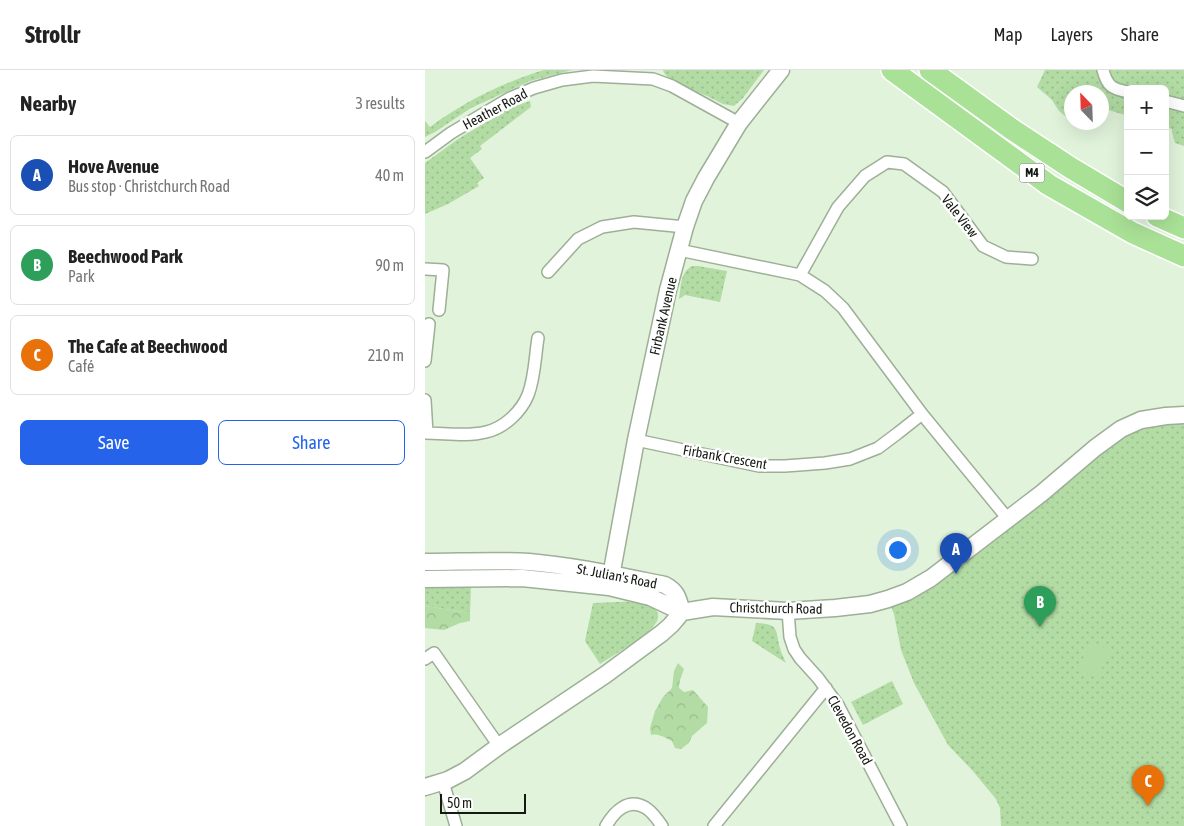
<!DOCTYPE html>
<html lang="en">
<head>
<meta charset="utf-8">
<style>
	:root { --surface:#fff; --page:#f6f6f6; --text:#222; --muted:#767676; --line:#e0e0e0; --accent:#2563eb }
	body { margin:0; font-family:"Asap Condensed",sans-serif; background:var(--page); color:var(--text) }
	.controls { position:absolute; right:15px; top:15px; display:grid; overflow:hidden; border-radius:8px; box-shadow:0 5px 20px #0002 }
	.controls button { width:45px; height:45px; display:grid; place-items:center; padding:0; border:0; border-bottom:1px solid var(--line); background:var(--surface); color:var(--text); font:25px sans-serif }
	.compass { position:absolute; left:639px; top:15px; width:45px; height:45px; border-radius:50%; background:var(--surface); box-shadow:0 5px 20px #0002; rotate:337deg }
	.scale { position:absolute; left:15px; bottom:12px; width:86px; box-sizing:border-box; padding-left:5px; border:2px solid #141a12; border-top:0; font-size:14px; line-height:18px; white-space:nowrap; color:#141a12; -webkit-text-stroke:4px #fff; paint-order:stroke }
	.you { position:absolute; left:472px; top:479px; width:18px; height:18px; margin:-12px; border:4px solid #fff; border-radius:50%; background:#1a73e8; box-shadow:0 0 0 8px #1a73e833 }
	.badge { display:grid; place-items:center; width:32px; height:32px; border-radius:50%; background:var(--accent); color:#fff; font-size:16px; font-weight:700 }
	.pin { position:absolute; translate:-50% -41px; filter:drop-shadow(0 1px 2px #0008) }
	.pin::after { content:''; position:absolute; top:26px; width:18px; height:15px; background:inherit; clip-path:polygon(0 0,100% 0,50% 100%) }
	.list { margin:0; padding:0; list-style:none }
	h2 { display:flex; justify-content:space-between; align-items:center; height:65px; margin:0; padding:0 20px; font-size:21px }
	h2 small { font-size:16px; font-weight:400; color:var(--muted) }
	.list li { display:grid; grid-template-columns:32px 1fr auto; gap:15px; align-items:center; box-sizing:border-box; height:80px; margin:0 10px 10px; padding:0 10px; border:1px solid var(--line); border-radius:8px }
	.list b { display:block; font-size:19px; white-space:nowrap }
	.list p { margin:0; font-size:16px; white-space:nowrap; color:var(--muted) }
	.list em { font-size:16px; font-style:normal; color:var(--muted) }
	.actions { display:flex; gap:10px; padding:15px 20px }
	.actions a { flex:1; padding:11px 0; border:1px solid var(--accent); border-radius:8px; text-align:center; font-size:18px; color:var(--accent) }
	.actions .main { background:var(--accent); color:#fff }
	.icon { flex:none; width:28px; height:28px; fill:none; stroke:currentColor; stroke-width:2; stroke-linecap:round; stroke-linejoin:round }
	.map { position:relative; flex:none; width:759px; height:756px; overflow:hidden }
	header { display:flex; align-items:center; gap:30px; box-sizing:border-box; height:70px; padding:0 25px; background:var(--surface); border-bottom:1px solid var(--line) }
	header strong { font-size:24px }
	nav { display:flex; gap:28px; margin-inline-start:auto; font-size:18px }
	main { display:flex }
	aside { flex:1; background:var(--surface) }
	.map>svg:first-child { display:block }
	.green { fill:url(#green-dots) }
	.forest { fill:url(#forest-crowns) }
	.pitch { fill:#b2dca4 }
	.lines { fill:none; stroke-linecap:round; stroke-linejoin:round }
	.street-casing { stroke:#9eaf98; stroke-width:14 }
	.secondary-casing { stroke:#9eaf98; stroke-width:19 }
	.highway-casing { stroke:#fff; stroke-width:24 }
	.street { stroke:#fff; stroke-width:11 }
	.secondary { stroke:#fff; stroke-width:16 }
	.highway { stroke:#a9e196; stroke-width:21 }
	.labels { text-anchor:middle; dominant-baseline:central; stroke-width:5; stroke-linejoin:round; paint-order:stroke }
	.shield { fill:#fff; stroke:#5a5f59; stroke-width:1 }
	.shield-label { font-size:12px; font-weight:bold; fill:#141a12 }
	.street-label { font-size:14px; fill:#141a12; stroke:#fff }
</style>
</head>
<body>
<header>
<strong>Strollr</strong>
<nav><a>Map</a><a>Layers</a><a>Share</a></nav>
</header>
<main>
<aside>
<h2>Nearby<small>3 results</small></h2>
<ul class="list">
<li><span class="badge" style="background:#1a4fb4">A</span><div><b>Hove Avenue</b><p>Bus stop · Christchurch Road</p></div><em>40 m</em></li>
<li><span class="badge" style="background:#2e9e5b">B</span><div><b>Beechwood Park</b><p>Park</p></div><em>90 m</em></li>
<li><span class="badge" style="background:#e8710a">C</span><div><b>The Cafe at Beechwood</b><p>Café</p></div><em>210 m</em></li>
</ul>
<div class="actions"><a class="main">Save</a><a>Share</a></div>
</aside>
<div class="map">
<svg width="759" height="756" viewBox="0 0 759 756">
	<defs>
		<pattern id="green-dots" width="8" height="8" patternUnits="userSpaceOnUse" patternTransform="scale(1.25)"><rect width="8" height="8" fill="#b2dca4"/><path d="M2 2h.1M6 6h.1" fill="none" stroke="#98bc8c" stroke-width="1.8" stroke-linecap="round"/></pattern>
		<pattern id="forest-crowns" width="20" height="18" patternUnits="userSpaceOnUse" patternTransform="scale(1.25)"><rect width="20" height="18" fill="#b2dca4"/><path d="M2 6a3 3 0 1 1 6 0M12 15a3 3 0 1 1 6 0" fill="none" stroke="#98bc8c"/></pattern>
	</defs>
	<rect width="100%" height="100%" fill="#e1f3db"/>
	<path class="green" d="M119,0h28l-42,11 -59,27 -36,24 -10,5v-16l5,6c34,-25 74,-45 114,-57z
		M238,0h101l-21,28 -9,8 -11,-2 -16,-8 -35,-14 -8,-9z
		M620,0h139v76l-9,-3 -3,-11v-3l-7,-2v-38h-37v27l-26,-8 -1,-16h-30v29l-12,-10 -7,-11 -15,-13z
		M105,31l1,6 -51,39 2,3 -12,9 14,20 -7,5 2,3 -31,18 -23,10v-51l33,-24 51,-31z
		M267,196h6l29,5 -7,31 -35,-7 -6,4c2,-12 1,-27 13,-33z
		M759,345v411h-183l-1,-18 -4,-9 -24,-29 -24,-25 -34,-62 -13,-33 -7,-36 -6,-15 19,-7 214,-163z
		M0,514l46,1 -1,28 -45,-7z
		M216,531c34,13 10,29 -8,42 -11,7 -22,14 -33,21l-15,-23 8,-38z
		M331,553c23,1 19,5 24,25 1,5 4,10 6,15l-34,-22z
		M467,611l11,23 -40,21 -12,-23z"/>
	<path class="forest" d="M0,536l45,7v8l-10,2 -16,7 -19,-2z
		M253,593l6,6 -4,11 -1,8 5,4 9,-2 15,17 -1,16 -15,13 -3,7 -8,6 -6,-1 -3,-7c-7,-3 -13,-8 -21,-6l-1,-7 5,-17 8,-14 9,-9 2,-17z"/>
	<path class="pitch" d="M668,571l18,11 -15,26 -19,-10z"/>
	<g class="lines">
		<g class="street-casing">
			<path id="street" d="M678,0c4,16 9,19 25,22
				M740,31l19,5
				M0,82l26,-19 59,-35 24,-10 28,-8 31,-4 60,3 19,7 67,37
				M254,180l121,25 25,16 18,17 79,106 86,105
				M0,199l18,1 -4,40
				M123,202l30,-33 24,-12 32,-5 51,5
				M375,205l38,-68 27,-31 22,-14 17,2 39,28 40,54 23,11 26,2
				M0,291l4,-37
				M0,330l2,33
				M0,363c20,0 42,4 61,-1 18,-4 35,-20 42,-37 7,-18 7,-39 10,-57
				M211,370l123,26h26l40,-3 25,-4 28,-11 20,-15 24,-19
				M363,541l2,26 4,12 6,9 18,20 20,27 63,121
				M0,589l9,-6 65,93
				M18,712l13,44
				M181,756c8,-14 22,-29 40,-18 6,4 12,12 16,18
				M289,756l112,-138"/>
		</g>
		<g class="secondary-casing">
			<path id="secondary" d="M0,492c34,0 69,-2 104,0 46,4 91,14 136,23 13,7 13,14 17,27
				M0,509l97,-1 87,9 41,10 32,15
				M184,517l27,-147 32,-150 17,-63 9,-26 12,-23 33,-55 42,-53
				M0,717l23,-7 17,-9 34,-25 106,-71 57,-42 9,-8 11,-13 31,-5 75,4 47,-3 35,-4 18,-5 19,-7 24,-14 111,-85 53,-45 26,-19 20,-9 25,-4 18,-1"/>
		</g>
		<g class="highway-casing">
			<path id="highway" d="M467,0l157,115 84,48 51,23
				M505,0l83,60 58,38 57,34
				M732,146l27,12"/>
		</g>
		<use href="#street" class="street"/>
		<use href="#secondary" class="secondary"/>
		<use href="#highway" class="highway"/>
	</g>
	<g class="labels">
		<rect class="shield" x="594.5" y="93.5" width="25" height="19" rx="4"/>
		<g class="shield-label">
			<text x="607" y="103">M4</text>
		</g>
		<g class="street-label">
			<text transform="translate(70 39) rotate(-28)">Heather Road</text>
			<text transform="translate(535 146) rotate(52)">Vale View</text>
			<text transform="translate(238 246) rotate(-77)">Firbank Avenue</text>
			<text transform="translate(300 387) rotate(10)">Firbank Crescent</text>
			<text transform="translate(192 506) rotate(11)">St. Julian's Road</text>
			<text transform="translate(351 538) rotate(1)">Christchurch Road</text>
			<text transform="translate(425 660) rotate(61)">Clevedon Road</text>
		</g>
	</g>
</svg>
<div class="controls">
<button>+</button>
<button>−</button>
<button><svg class="icon" aria-label="layers" viewBox="0 0 24 24"><path d="M12 4l9 5-9 5-9-5zM3 14l9 5 9-5"/></svg></button>
</div>
<svg class="compass" viewBox="-18 -18 36 36"><path d="M0-13l5 13h-10z" fill="#e53935"/><path d="M0 13l5-13h-10z" fill="#767676"/></svg>
<div class="scale">50 m</div>
<div class="you"></div>
<div class="pin badge" style="left:531px;top:504px;background:#1a4fb4">A</div>
<div class="pin badge" style="left:615px;top:557px;background:#2e9e5b">B</div>
<div class="pin badge" style="left:723px;top:736px;background:#e8710a">C</div>
</div>
</main>
</body>
</html>
